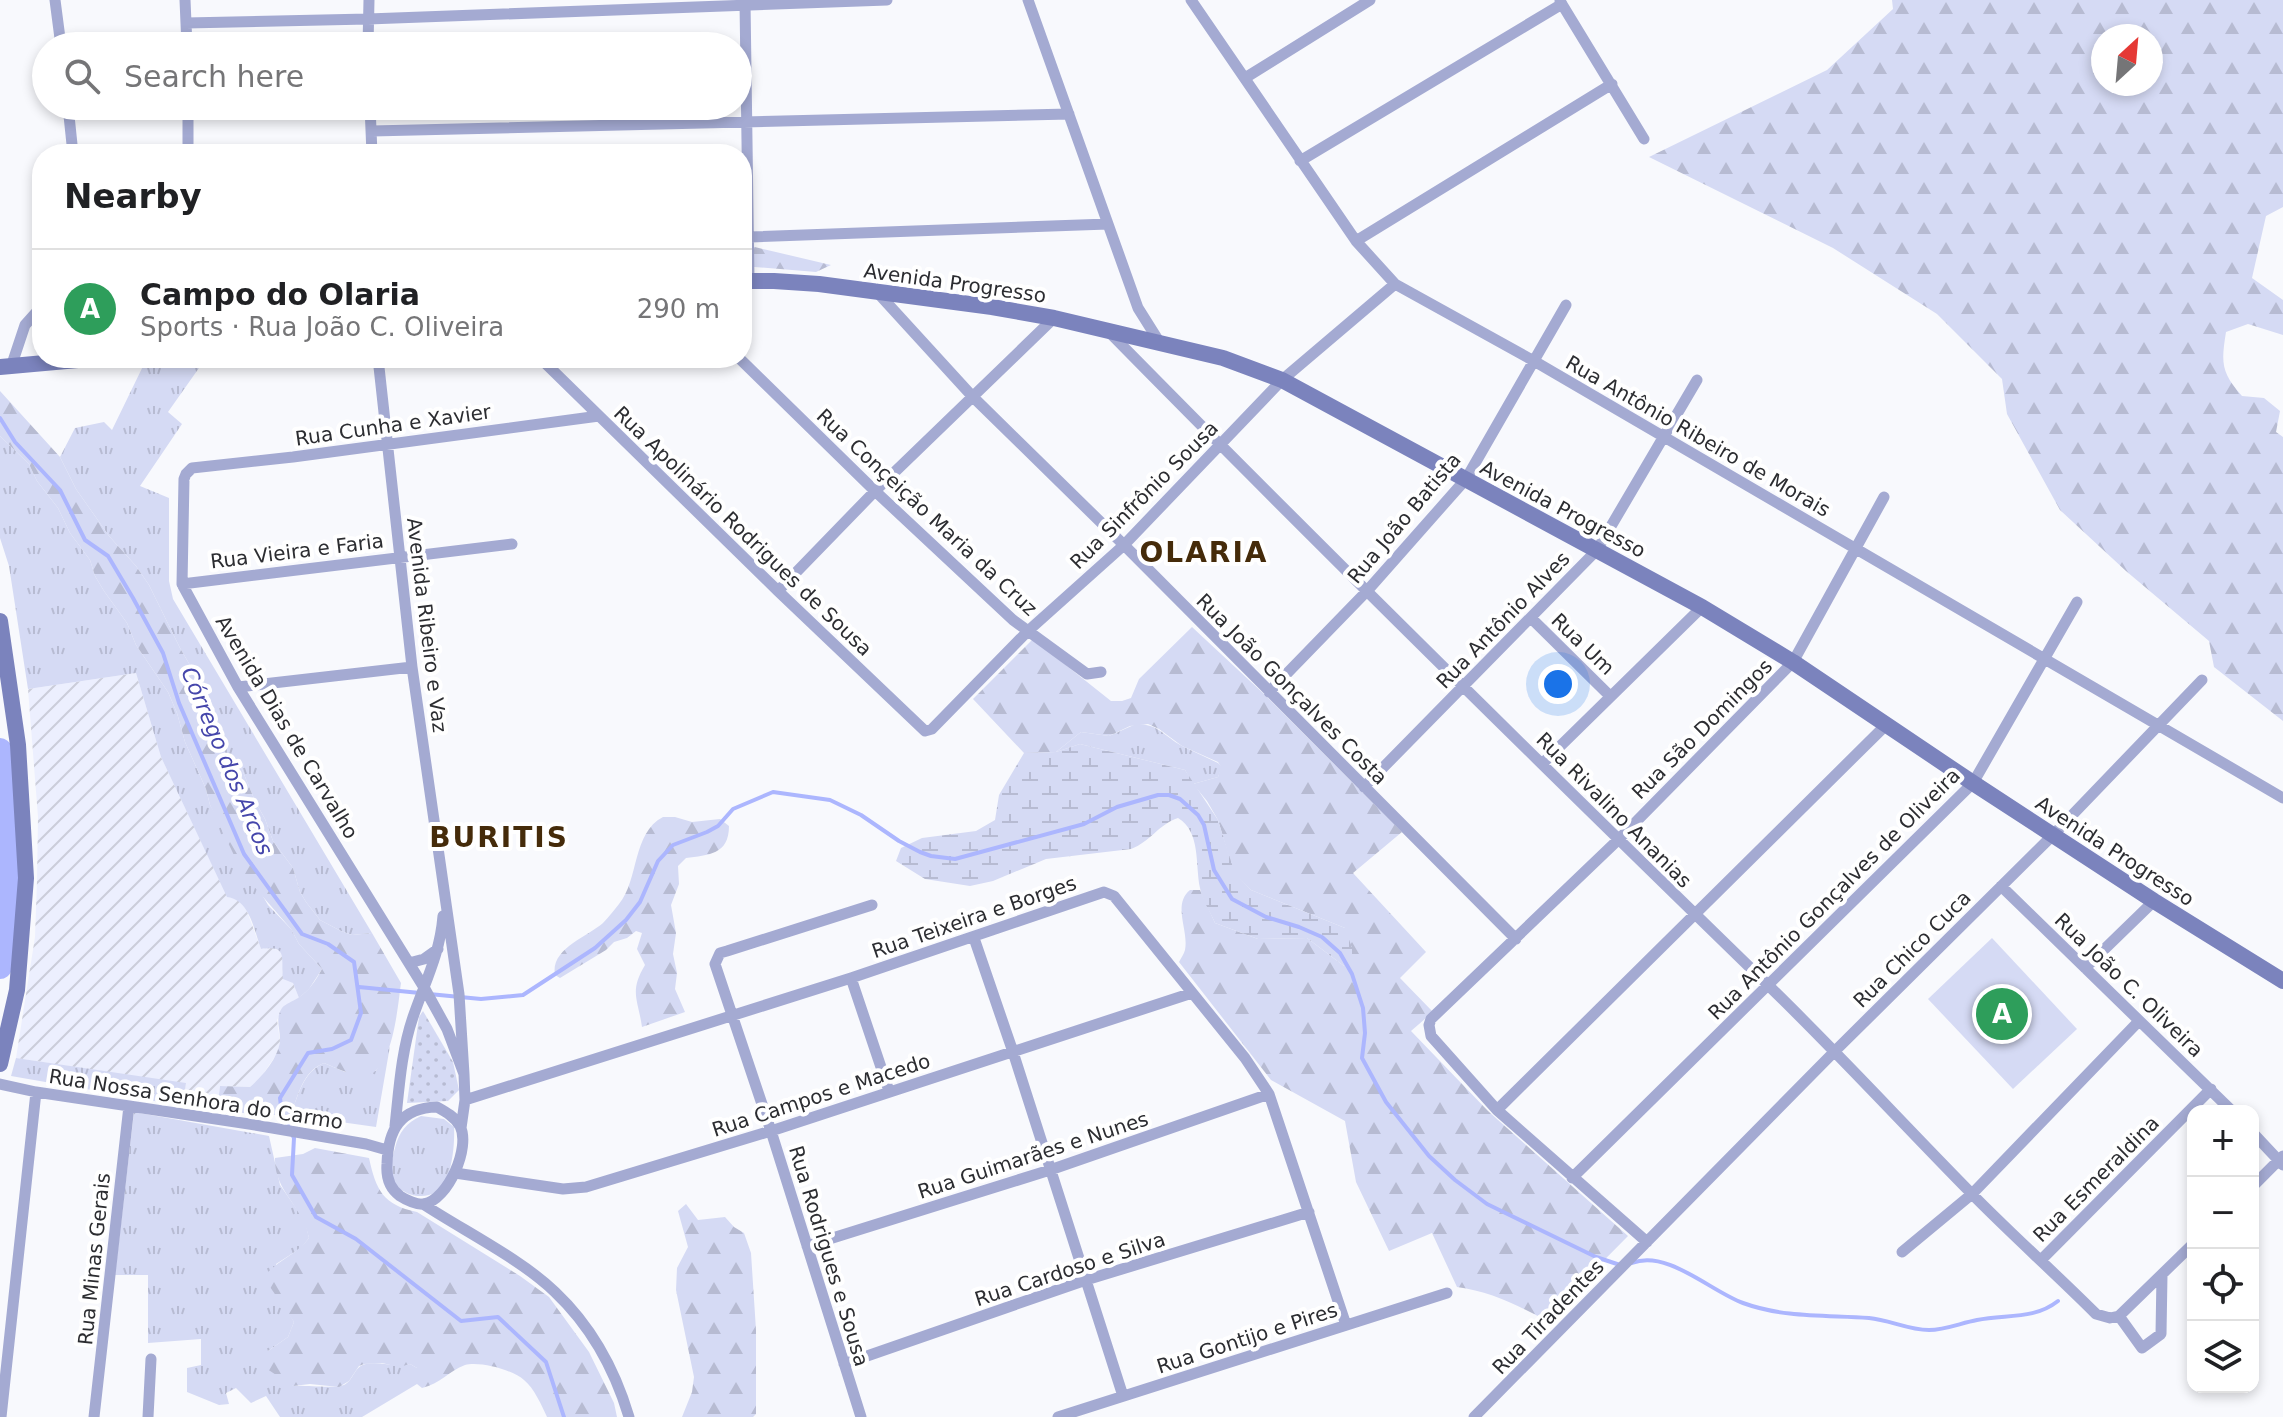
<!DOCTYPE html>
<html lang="en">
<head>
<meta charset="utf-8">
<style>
	:root { --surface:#fff; --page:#f6f6f6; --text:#202124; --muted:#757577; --line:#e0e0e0; --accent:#8c5607 }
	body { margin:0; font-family:"DejaVu Sans",sans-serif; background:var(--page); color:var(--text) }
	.controls { position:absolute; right:24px; bottom:24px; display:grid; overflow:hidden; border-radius:16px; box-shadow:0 4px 12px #0003 }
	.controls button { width:72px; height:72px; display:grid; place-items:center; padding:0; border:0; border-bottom:2px solid var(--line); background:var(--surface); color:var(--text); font:40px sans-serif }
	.compass { position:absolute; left:2091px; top:24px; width:72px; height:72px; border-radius:50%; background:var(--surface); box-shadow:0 4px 12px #0003; rotate:26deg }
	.you { position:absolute; left:1558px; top:684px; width:28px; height:28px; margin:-20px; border:6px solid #fff; border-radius:50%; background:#1a73e8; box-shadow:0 0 0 12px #1a73e833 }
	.badge { display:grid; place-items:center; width:52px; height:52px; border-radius:50%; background:var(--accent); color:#fff; font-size:26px; font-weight:700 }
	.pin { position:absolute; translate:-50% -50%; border:4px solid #fff; box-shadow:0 2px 8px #0006 }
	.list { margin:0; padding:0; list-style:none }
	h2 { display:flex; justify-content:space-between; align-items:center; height:104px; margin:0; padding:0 32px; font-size:34px }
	h2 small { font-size:26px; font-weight:400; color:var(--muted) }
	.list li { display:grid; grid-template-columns:52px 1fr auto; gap:24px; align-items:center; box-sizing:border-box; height:120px; padding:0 32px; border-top:2px solid var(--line) }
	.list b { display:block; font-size:30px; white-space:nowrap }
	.list p { margin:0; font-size:26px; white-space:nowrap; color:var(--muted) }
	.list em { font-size:26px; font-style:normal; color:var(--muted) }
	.icon { flex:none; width:44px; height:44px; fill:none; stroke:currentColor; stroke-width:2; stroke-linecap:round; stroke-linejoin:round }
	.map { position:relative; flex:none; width:2283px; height:1417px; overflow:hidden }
	.search { position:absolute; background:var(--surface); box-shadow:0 4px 12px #0003; left:32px; top:32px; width:720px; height:88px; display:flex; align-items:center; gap:20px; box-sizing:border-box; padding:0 28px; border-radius:44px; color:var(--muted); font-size:30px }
	.panel { position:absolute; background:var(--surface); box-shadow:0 4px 12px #0003; left:32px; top:144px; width:720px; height:224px; border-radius:32px }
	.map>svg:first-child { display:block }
	.industrial { fill:url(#industrial-furrows) }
	.grass { fill:url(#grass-tufts) }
	.forest { fill:url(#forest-firs); fill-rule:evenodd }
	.wetland { fill:url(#wetland-marsh) }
	.park { fill:url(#park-dots) }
	.pitch { fill:#d5daf4 }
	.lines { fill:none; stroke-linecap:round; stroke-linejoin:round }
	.stream { stroke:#acb6fe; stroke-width:4 }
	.river { stroke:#acb6fe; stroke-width:24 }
	.street { stroke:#a4aad2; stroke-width:11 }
	.secondary { stroke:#7b83bd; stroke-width:16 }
	.labels { text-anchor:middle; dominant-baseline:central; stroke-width:8; stroke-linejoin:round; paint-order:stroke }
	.street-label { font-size:20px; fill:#2c2d31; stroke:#fff }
	.water-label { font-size:22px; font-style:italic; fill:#4546ab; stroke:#fff }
	.district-label { font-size:28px; font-weight:bold; letter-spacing:2px; fill:#452b0a; stroke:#fff }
</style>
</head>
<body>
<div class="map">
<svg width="2283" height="1417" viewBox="0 0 2283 1417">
	<defs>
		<pattern id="industrial-furrows" width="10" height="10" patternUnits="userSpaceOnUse" patternTransform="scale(2)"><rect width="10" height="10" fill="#eceffe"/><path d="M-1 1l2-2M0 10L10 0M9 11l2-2" fill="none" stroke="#cbcdda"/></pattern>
		<pattern id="grass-tufts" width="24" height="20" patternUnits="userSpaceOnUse" patternTransform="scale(2)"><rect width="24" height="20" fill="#d5daf4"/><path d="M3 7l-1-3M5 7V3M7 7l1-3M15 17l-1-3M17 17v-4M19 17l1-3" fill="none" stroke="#b7bbd2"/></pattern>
		<pattern id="forest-firs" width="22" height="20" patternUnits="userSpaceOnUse" patternTransform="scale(2)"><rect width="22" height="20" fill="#d5daf4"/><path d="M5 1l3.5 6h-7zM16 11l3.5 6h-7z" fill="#b7bbd2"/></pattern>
		<pattern id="wetland-marsh" width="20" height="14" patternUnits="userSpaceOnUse" patternTransform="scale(2)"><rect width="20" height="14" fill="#d5daf4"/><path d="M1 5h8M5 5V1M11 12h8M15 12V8" fill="none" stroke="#b7bbd2"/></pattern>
		<pattern id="park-dots" width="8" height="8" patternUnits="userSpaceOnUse" patternTransform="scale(2)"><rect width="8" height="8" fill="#d5daf4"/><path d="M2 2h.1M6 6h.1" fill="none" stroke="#b7bbd2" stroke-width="1.8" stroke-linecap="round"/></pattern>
	</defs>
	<rect width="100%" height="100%" fill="#f8f9fd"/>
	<path class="industrial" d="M136,673l25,84 66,139 10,2 8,8 16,43 10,-2 10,5 3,5 -2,16 11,10 6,15 -14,7 -8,15 3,21 -2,11 -19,28 -9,7 -30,-1 -3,24 -34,-4 3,-22 -170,-26 19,-121 2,-56 1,-64 -10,-128z"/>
	<path class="grass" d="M173,358h33l-38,54 14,12 -42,62 29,12v83l4,18 199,334 -20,2 -11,-4 -21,-11 -14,-18 -6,-10 -7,-24 -20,-27 -8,-22 -10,-18 -14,-34 -15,-13 -22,-27 -6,-48 -18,-31 -31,-63 -13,-19 -27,-30 -33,-47 -16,-32 15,-29 29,-6 8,8 34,-70z
		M0,436l29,28 8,17 21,27 12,25 20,27 5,16 9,15 23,32 9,22 32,47 9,21 8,29 21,47 4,16 58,100 23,24 8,15 23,25 -13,20 -10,9 -6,-15 -10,-4c-3,-19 7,-34 -22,-30 -7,-19 -11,-49 -34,-52l-66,-140 -25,-84 -108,16 -19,-123 -9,-28z
		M1136,724c23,0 28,12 46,22 12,6 24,11 36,17l4,4 -4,10 -25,7 -8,-14 -105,-26 -24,8 25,-20 28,4z
		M390,1046l-14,81 -85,-12c7,-20 12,-43 33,-52l21,9 31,-1z
		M16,1058l170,25 -3,23 -172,-30z
		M134,1112l135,24 11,49 25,36 4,17 -8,10 -25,16 6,38 12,20 -6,15 -20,14 25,35c13,-1 41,3 51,-1 10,-5 10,-19 22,-21 15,-3 29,4 44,0l7,4v16l-55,33h-82l-14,-21 -15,7 -15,-15 -10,5 3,11 -10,1 -32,-13v-24l14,-3v-26l-53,4v-68h-33z
		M421,1116l23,3 10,8c1,17 -2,56 -18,65 -16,10 -42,1 -45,-19 -1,-7 2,-18 4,-25 4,-16 11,-25 26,-32z"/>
	<path class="forest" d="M1892,0h391v207l-17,9 -14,62 31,22v35l-35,-11 -22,8c-5,31 -5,40 16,64l22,2 16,13 -4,21 7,5v284l-69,-54 -5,-26 -83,-70 -66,-61 -53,-96 -5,-35 -65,-65 -104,-66 -184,-91 178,-87 66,-61zM2103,36h48v48h-48z
		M742,244l89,21 -15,7 -74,-6z
		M0,391l60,66 16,32 33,47 27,30 13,19 31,63 18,31 7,48 21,27 15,13 14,34 10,18 8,22 20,27 7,24 6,10 14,18 21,11 11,4 20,-2 29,50c-3,21 -8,88 -34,92 -14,2 -31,-7 -43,-12 -21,8 -26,32 -33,52h-30l-44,-5 3,-24 30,1c12,-10 30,-31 30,-48 0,-11 -5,-20 2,-31 4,-5 10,-6 16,-10 11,-7 18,-18 24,-29l-23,-25 -8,-15 -48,-55 -33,-69 -4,-16 -21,-47 -8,-29 -9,-21 -32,-47 -9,-22 -23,-32 -9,-15 -5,-16 -20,-27 -12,-25 -21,-27 -8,-17 -29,-28z
		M1192,627l72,67 138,138 -49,41 73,79 -26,26 33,34 -22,19 77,80 140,125 -83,84c-28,-15 -56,-29 -88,-33l-25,-54 -43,18 -33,-69 -11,-61 -74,-41 -92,-118c2,-4 5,-8 6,-12 4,-20 -13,-45 5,-60h10l15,33 43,16 49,-1 37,28 1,-38 -94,-38 -17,-16 -16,-54 -11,-19 -14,-17 25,-7 3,-10 -3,-5 -36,-16 -23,-17 -11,-5 -18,2 -21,10 -28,-4 -25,20 -32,1 -51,-54 60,-60 78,62h11l9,-3 8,-19z
		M663,817h12l17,5 28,-3 9,7c0,29 -21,29 -43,32l-8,8 1,18 -8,21 5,28 -3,21 4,19 -2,16 10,23 -43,15c-4,-28 -13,-35 3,-62l-8,-16 5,-16 -6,-2 -9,7 -13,4 -8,8 -46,28 -5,-3c-5,-26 32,-38 48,-52 6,-6 11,-13 16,-19 20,-24 13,-71 44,-87z
		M315,1148l54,10c7,32 14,47 48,54l103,64 29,21 40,55 25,51 3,14h-70c-5,-11 -13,-29 -23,-37 -11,-10 -44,-19 -59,-15 -16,6 -25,19 -43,23l-5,-4v-16l-7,-4 -11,3 -17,-4 -18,1 -5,2 -10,15 -10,6 -29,-3 -17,2 -29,-19 -1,-6 5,-10 20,-14 6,-15 -26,-38v-12c13,-13 30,-19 41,-34 -6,-32 -35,-47 -34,-80l28,-4z
		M686,1204l12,16 27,-3 9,10 10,6 7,20 5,77v84l-3,3h-71l10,-25 2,-15 -18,-87 1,-22 11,-21 -10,-36z"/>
	<path class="wetland" d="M1080,744l105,26 33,50 17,54 16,16 94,38 7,20v11l-8,7 -37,-28 -49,1 -43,-16c-5,-12 -13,-23 -15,-35 -5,-24 1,-56 -22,-70 -19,6 -28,24 -47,31l-85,10 -53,22 -23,5 -45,-7 -29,-18 5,-13 21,-10 54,-7 19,-11 4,-25 25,-42 32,-1z"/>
	<path class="park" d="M423,1011l30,51 6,28 -11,11 -41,2 12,-86z"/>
	<path class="pitch" d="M1992,938l85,91 -64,60 -85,-90z"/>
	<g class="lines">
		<path class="stream" d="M0,418l15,24 45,48 25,50 23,16 25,42 30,55 16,50 65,151 58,80 26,10 26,18 7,51 -10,27 -19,9 -24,4 -28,45 2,16 12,24 -2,37 24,42 40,22 105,82 37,-4 48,45 18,55
			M359,987l61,6
			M429,994l52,5 42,-4 72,-47 31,-28 14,-18 18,-41 15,-16 34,-13 11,-6 15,-17 40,-17 57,8 31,15 38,26 21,11 11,4 24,3 129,-35 33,-17 41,-12h11l11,4 18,16 6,10 10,45 18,29 34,18 33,10 23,10 18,16 12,21 11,34 2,25 -3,25 24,44 43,54 26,24 32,24 109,53 24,8
			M1632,1263c35,-14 78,28 111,40 41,15 84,12 126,15 21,2 39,12 60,12 16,0 32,-7 48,-10 29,-6 57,0 81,-19"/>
		<path class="river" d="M0,750c8,72 9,146 0,217"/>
		<path class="street" d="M55,0l6,46
			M185,0l2,46
			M1028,0l110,308 22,35
			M1191,0l165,241 39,43 139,77 749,437
			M1560,1l84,138
			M745,2l4,279
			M186,23l182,-4 519,-19
			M368,46l1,-46
			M1245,78l125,-78
			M68,106l5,48
			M188,106v48
			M370,106l2,48
			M372,131l697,-17
			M1300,161l262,-157
			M750,237l358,-13
			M1356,241l256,-157
			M877,292l95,104 152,149 392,394
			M1110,333c217,221 438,438 660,654 69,67 133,137 200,205 41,42 85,81 126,122l14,4 9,-2 74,-72
			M378,358l34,309 47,327 5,80 1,26 -4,28
			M540,358l238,233 147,140 7,-2 96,-98 96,-86 158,-165 113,-96
			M739,358l136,133 138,129 74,54 14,-2
			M11,367l14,-42 17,-19
			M182,584l330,-40
			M778,591l97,-100 179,-173
			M1531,618l79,78
			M238,687l174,-20
			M1269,692l98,-101 99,-112 100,-174
			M1542,764l160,-157
			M1364,787l233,-237 100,-170
			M2001,886l231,225
			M974,938l39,114 110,344
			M409,963l15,-4 14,-10
			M2085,968l69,-67
			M851,978l38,113
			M464,1074l-17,-45 -22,-40 -187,-302 -56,-103 2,-105 2,-5 6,-6 101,-11 306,-41
			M0,1084l36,8 213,32 117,20 21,6
			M465,1100l386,-122 253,-86 10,4 131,162 24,36 77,231
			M437,1107c9,5 18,10 23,19 11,21 -12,74 -36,78 -7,1 -18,-4 -24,-8 -11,-8 -14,-19 -13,-32 1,-34 13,-56 50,-57z
			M1497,1110l389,-385
			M395,1126c4,-36 6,-74 18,-109 12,-35 27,-63 30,-101
			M2253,1133l30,32
			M455,1173l108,16 23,-2 185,-56 421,-138
			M1572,1178l401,-395 104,-181
			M2253,1186l30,-30
			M423,1204c41,27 98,55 132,88 36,34 60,78 74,125
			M1647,1242l-150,-132 -66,-74 -2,-11 2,-6 189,-181 173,-176 91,-165
			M807,1246l243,-76 219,-76
			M1902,1252l70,-58 167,-173
			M2041,1260l170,-171
			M2119,1316l23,32 19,-14 1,-59
			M844,1364l242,-84 223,-68
			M1,1417l35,-325
			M94,1417l35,-311
			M148,1417l3,-58
			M861,1417l-90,-286 -56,-167 5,-11 7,-2 145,-46
			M1058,1417l389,-124
			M1474,1417l361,-366 218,-216 149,-155"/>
		<path class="secondary" d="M742,281h32l45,3 173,23 62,11 169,40 59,22 420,227 91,55 180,121 181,118 129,80
			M0,367l100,-9
			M0,621l18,124 8,133 -9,112 -17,74"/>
	</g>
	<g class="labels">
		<g class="street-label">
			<text transform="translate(955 283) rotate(8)">Avenida Progresso</text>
			<text transform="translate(393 425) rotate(-8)">Rua Cunha e Xavier</text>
			<text transform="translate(1698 436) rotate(30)">Rua Antônio Ribeiro de Morais</text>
			<text transform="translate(1144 495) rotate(-45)">Rua Sinfrônio Sousa</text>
			<text transform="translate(1563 509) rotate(28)">Avenida Progresso</text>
			<text transform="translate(927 512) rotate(43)">Rua Conçeição Maria da Cruz</text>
			<text transform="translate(1404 518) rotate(-50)">Rua João Batista</text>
			<text transform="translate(743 531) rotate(44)">Rua Apolinário Rodrigues de Sousa</text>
			<text transform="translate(297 551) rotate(-7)">Rua Vieira e Faria</text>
			<text transform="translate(1503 620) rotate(-46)">Rua Antônio Alves</text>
			<text transform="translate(427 625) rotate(83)">Avenida Ribeiro e Vaz</text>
			<text transform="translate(1583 644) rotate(44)">Rua Um</text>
			<text transform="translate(1292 689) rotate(45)">Rua João Gonçalves Costa</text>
			<text transform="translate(287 727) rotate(59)">Avenida Dias de Carvalho</text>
			<text transform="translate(1702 729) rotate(-45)">Rua São Domingos</text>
			<text transform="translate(1614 810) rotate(45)">Rua Rivalino Ananias</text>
			<text transform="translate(2115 851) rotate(33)">Avenida Progresso</text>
			<text transform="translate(1834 894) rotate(-45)">Rua Antônio Gonçalves de Oliveira</text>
			<text transform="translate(974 917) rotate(-19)">Rua Teixeira e Borges</text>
			<text transform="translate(1912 949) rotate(-45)">Rua Chico Cuca</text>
			<text transform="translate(2129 985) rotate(44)">Rua João C. Oliveira</text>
			<text transform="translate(821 1095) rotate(-18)">Rua Campos e Macedo</text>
			<text transform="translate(196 1099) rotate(9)">Rua Nossa Senhora do Carmo</text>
			<text transform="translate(1033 1155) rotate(-18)">Rua Guimarães e Nunes</text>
			<text transform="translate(2096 1179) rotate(-45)">Rua Esmeraldina</text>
			<text transform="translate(829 1256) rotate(73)">Rua Rodrigues e Sousa</text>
			<text transform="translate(94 1259) rotate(-84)">Rua Minas Gerais</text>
			<text transform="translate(1070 1269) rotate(-18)">Rua Cardoso e Silva</text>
			<text transform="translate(1548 1317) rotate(-46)">Rua Tiradentes</text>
			<text transform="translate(1247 1338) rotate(-18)">Rua Gontijo e Pires</text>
		</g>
		<g class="water-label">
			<text transform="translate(227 761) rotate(67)">Córrego dos Arcos</text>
		</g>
		<g class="district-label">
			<text x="1204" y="552">OLARIA</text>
			<text x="499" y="837">BURITIS</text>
		</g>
	</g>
</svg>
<div class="controls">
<button>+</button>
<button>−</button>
<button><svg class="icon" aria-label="locate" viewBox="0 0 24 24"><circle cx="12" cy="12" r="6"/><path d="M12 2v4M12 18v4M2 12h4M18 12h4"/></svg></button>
<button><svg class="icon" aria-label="layers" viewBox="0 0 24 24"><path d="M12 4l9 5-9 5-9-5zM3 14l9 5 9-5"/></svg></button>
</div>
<svg class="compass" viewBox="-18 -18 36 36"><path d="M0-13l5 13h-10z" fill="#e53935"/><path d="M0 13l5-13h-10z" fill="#757577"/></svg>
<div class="you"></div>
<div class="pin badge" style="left:2002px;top:1014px;background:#2e9e5b">A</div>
<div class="search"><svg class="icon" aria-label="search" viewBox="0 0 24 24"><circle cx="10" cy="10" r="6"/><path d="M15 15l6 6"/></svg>Search here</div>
<section class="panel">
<h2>Nearby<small></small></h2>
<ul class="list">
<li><span class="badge" style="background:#2e9e5b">A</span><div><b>Campo do Olaria</b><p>Sports · Rua João C. Oliveira</p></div><em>290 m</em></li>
</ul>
</section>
</div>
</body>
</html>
